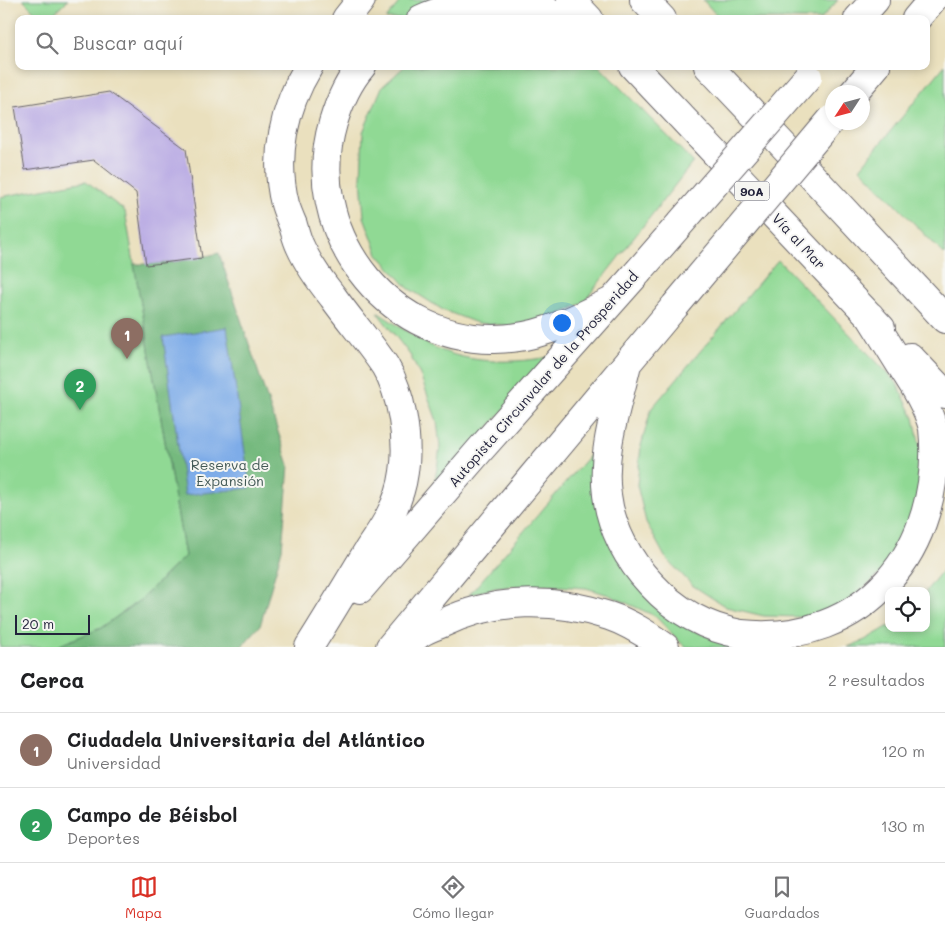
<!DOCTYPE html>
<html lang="es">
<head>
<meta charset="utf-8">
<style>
	:root { --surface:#fff; --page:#f6f6f6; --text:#202124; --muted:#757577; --line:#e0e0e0; --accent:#d93025 }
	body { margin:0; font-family:Mali,sans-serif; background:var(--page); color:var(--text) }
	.controls { position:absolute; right:15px; bottom:15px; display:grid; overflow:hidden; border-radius:10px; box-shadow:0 2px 8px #0003 }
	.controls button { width:45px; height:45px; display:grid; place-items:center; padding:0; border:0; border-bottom:1px solid var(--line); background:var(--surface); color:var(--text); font:25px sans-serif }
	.compass { position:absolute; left:825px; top:85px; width:45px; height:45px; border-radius:50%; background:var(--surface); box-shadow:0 2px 8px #0003; rotate:234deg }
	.scale { position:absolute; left:15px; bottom:12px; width:75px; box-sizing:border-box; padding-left:5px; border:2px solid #22223b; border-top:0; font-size:14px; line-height:18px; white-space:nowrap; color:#22223b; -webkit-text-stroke:4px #f6f6f2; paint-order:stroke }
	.you { position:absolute; left:561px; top:322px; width:18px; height:18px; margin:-12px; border:4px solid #fff; border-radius:50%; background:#1a73e8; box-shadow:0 0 0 8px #1a73e833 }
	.badge { display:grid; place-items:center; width:32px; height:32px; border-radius:50%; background:var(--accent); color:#fff; font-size:16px; font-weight:700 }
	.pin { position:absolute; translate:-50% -41px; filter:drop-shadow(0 1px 2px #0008) }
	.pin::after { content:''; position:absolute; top:26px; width:18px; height:15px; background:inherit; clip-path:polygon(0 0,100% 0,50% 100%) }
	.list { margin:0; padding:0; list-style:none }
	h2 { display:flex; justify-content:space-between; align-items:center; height:65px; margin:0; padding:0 20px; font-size:21px }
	h2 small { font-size:16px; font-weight:400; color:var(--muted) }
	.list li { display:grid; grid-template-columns:32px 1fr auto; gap:15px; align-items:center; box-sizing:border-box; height:75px; padding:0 20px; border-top:1px solid var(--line) }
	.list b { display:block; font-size:19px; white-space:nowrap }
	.list p { margin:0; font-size:16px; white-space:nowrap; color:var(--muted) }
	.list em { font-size:16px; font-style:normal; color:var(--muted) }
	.icon { flex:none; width:28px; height:28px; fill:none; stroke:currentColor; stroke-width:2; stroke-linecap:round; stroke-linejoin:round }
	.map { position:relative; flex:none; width:945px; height:647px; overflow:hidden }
	.search { position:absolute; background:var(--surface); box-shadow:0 2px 8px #0003; left:15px; right:15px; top:15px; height:55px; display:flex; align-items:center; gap:12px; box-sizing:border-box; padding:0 18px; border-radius:10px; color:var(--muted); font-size:19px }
	.sheet { height:215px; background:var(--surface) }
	nav { display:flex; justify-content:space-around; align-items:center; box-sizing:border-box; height:70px; border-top:1px solid var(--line); background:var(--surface); font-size:14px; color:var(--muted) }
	nav a { display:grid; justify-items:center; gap:2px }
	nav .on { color:var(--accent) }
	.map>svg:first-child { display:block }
	.green { fill:#90d994; stroke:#597e68 }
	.forest { fill:#74b97e; stroke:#4b6e5c }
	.water { fill:#7eace8; stroke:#506792 }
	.building { fill:#bbade4 }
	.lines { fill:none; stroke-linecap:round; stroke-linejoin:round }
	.highway-casing { stroke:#686469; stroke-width:30 }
	.highway { stroke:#fff; stroke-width:28 }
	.highway-bridge-casing { stroke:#686469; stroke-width:30; stroke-linecap:butt }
	.highway-bridge { stroke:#fff; stroke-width:28 }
	.labels { text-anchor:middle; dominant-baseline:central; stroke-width:4; stroke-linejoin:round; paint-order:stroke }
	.shield { fill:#f6f6f2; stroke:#626272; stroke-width:1 }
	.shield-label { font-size:12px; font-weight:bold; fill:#22223b }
	.street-label { font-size:14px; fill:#22223b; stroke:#f6f6f2 }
	.park-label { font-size:14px; fill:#435956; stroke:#f6f6f2 }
</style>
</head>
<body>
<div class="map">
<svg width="945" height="647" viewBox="0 0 945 647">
	<rect width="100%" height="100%" fill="#f6f6f2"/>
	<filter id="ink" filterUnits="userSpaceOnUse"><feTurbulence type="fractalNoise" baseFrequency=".02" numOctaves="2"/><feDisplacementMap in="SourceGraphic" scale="10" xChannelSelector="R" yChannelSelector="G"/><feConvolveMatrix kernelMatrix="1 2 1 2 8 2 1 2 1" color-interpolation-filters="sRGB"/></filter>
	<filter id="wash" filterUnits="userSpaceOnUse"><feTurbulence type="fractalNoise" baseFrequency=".0096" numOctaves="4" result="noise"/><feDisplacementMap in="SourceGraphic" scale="20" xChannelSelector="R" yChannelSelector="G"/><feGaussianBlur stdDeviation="1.12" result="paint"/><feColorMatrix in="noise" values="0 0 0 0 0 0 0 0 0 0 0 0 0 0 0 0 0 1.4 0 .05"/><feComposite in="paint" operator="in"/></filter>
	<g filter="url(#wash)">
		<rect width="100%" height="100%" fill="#eae0be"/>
		<path class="green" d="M23,0h45l-20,19h-6z
			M401,0h43l-34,15 -5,4h-19z
			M703,0h135l-17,19h-101z
			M945,65v190l-85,-87z
			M405,66h194l94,96 -110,141 -33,16 -36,7 -37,-3 -34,-13 -35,-22 -30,-34 -14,-37 -3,-39 2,-46 19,-45z
			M86,181l39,30 60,345 -45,44 -39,28 -46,19h-55v-450z
			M778,260l118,122 18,36 8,38 -1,35 -25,69 -58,50 -36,7 -38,-1 -38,-9 -34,-22 -27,-28 -19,-35 -9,-37 4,-39 10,-37z
			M377,312c21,13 43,30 66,39 34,13 72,12 107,6l-118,135 5,-23 3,-22 -3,-26 -16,-44 -11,-22z
			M592,452v24l101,154 39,17h-47l-30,-31 -46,-21 -23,-7 -43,-3 -25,1 -23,2 -26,7z
			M945,567v80h-97l17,-7 24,-14v2h37v-37z"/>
		<path class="forest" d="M219,253l70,212 -7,84 -22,77 -19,21h-186l46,-19 39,-28 45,-44 -51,-292c27,1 58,-4 85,-11z"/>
		<path class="water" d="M227,327l23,161 -65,7 -22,-158z"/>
		<g id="blocks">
			<path class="building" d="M109,92l77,57 16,109 -56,7 -10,-72 -42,-33 -69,10 -10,-63z"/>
		</g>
	</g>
	<g filter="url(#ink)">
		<use href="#blocks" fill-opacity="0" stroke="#686469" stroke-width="1"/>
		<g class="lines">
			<g class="highway-casing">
				<path id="highway" d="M571,0l18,19
					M644,0l18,19
					M346,19l15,-19
					M421,19c38,-18 83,-19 123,-9 8,2 15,6 22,9
					M858,19l17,-19
					M916,19l16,-19
					M309,66c-25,41 -36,91 -24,138 2,7 5,14 8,21 2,7 4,15 7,21 8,18 21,36 33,51 17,24 36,45 52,69 17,28 24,74 19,106 -2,15 -7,30 -14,43 -7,15 -18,28 -26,42 -18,30 -36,60 -55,90
					M362,66c-14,16 -23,37 -29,57 -31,105 51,217 161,216 46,0 78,-19 118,-38
					M633,66l248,262
					M708,66l74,78 163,175
					M854,92l22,-26
					M910,357l35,37
					M627,364c-10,43 -26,86 -20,131 4,33 21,65 44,89 24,26 55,44 90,50 123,13 204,-85 192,-206 -6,-23 -20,-44 -33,-64 -10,-16 -20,-32 -30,-48
					M360,589l119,-138 159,-179
					M390,647l285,-341
					M405,647c4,-4 9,-9 14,-13 7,-5 16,-8 24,-11 52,-25 111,-25 166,-7 21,7 39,19 56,31"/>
			</g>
			<use href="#highway" class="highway"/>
			<g class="highway-bridge-casing">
				<path id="highway-bridge" d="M638,272l170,-195
					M675,306l157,-187"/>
			</g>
			<use href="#highway-bridge" class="highway-bridge"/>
		</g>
	</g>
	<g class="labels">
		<rect class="shield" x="734.5" y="181.5" width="35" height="19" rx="4"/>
		<g class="shield-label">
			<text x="752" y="191">90A</text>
		</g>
		<g class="street-label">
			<text transform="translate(799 241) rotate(47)">Vía al Mar</text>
			<text transform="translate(543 379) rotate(-49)">Autopista Circunvalar de la Prosperidad</text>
		</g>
		<g class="park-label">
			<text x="230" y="464">Reserva de<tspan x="230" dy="16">Expansión</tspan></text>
		</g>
	</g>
</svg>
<div class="controls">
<button><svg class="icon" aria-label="locate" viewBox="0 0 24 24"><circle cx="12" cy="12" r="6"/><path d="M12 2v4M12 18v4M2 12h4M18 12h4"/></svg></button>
</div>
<svg class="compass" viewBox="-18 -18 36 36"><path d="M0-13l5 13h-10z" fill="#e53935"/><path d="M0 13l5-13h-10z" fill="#757577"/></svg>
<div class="scale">20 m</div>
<div class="you"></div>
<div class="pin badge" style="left:127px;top:359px;background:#8d6e63">1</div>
<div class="pin badge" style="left:80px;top:410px;background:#2e9e5b">2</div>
<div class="search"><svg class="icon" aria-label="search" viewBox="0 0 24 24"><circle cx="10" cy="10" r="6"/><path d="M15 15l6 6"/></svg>Buscar aquí</div>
</div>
<section class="sheet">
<h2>Cerca<small>2 resultados</small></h2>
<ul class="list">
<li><span class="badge" style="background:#8d6e63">1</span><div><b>Ciudadela Universitaria del Atlántico</b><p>Universidad</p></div><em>120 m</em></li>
<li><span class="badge" style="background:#2e9e5b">2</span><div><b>Campo de Béisbol</b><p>Deportes</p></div><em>130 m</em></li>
</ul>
</section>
<nav>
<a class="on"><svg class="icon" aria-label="map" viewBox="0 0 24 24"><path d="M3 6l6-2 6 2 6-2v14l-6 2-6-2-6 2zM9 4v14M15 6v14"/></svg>Mapa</a>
<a><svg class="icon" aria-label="directions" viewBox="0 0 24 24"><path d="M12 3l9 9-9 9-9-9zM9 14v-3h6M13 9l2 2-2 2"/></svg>Cómo llegar</a>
<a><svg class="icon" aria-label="saved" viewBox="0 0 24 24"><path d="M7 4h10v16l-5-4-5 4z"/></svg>Guardados</a>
</nav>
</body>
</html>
